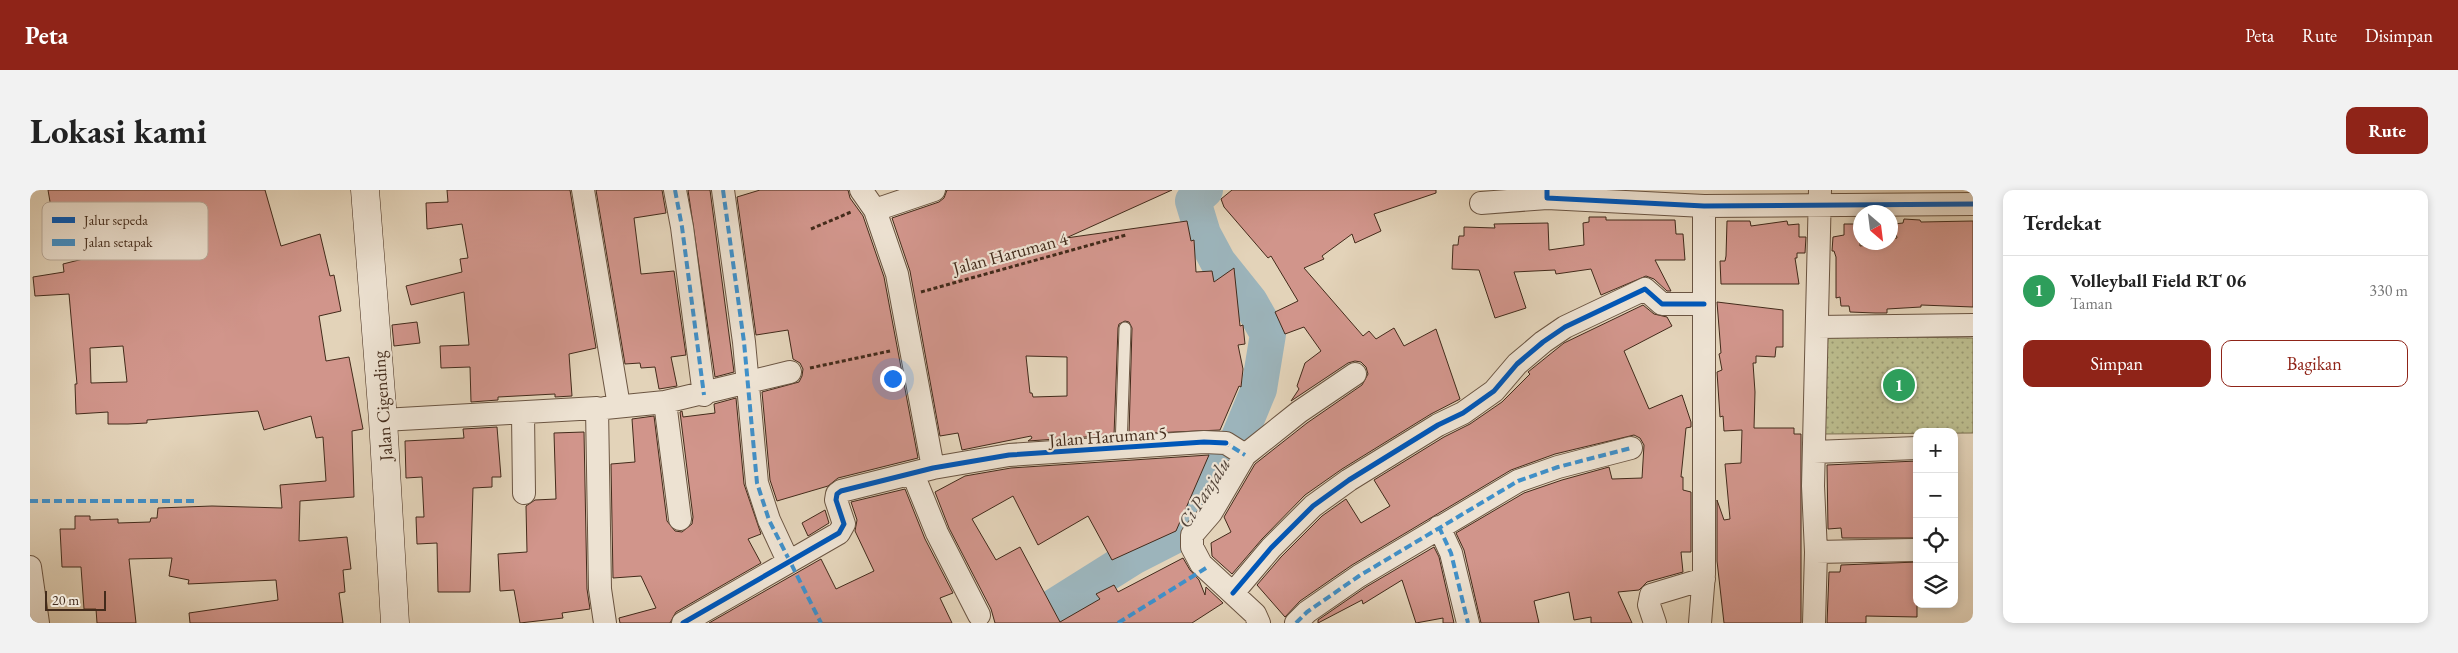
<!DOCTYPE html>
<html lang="id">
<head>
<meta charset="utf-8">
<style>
	:root { --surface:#fff; --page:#f2f2f2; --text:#222; --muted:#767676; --line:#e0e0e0; --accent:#8f2418 }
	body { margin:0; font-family:"EB Garamond",serif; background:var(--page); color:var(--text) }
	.controls { position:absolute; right:15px; bottom:15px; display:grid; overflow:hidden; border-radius:10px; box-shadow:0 2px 8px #0003 }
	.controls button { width:45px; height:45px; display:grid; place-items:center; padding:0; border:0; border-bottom:1px solid var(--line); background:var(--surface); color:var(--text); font:25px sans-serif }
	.compass { position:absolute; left:1823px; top:15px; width:45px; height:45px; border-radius:50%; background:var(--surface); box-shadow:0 2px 8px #0003; rotate:152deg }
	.scale { position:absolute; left:15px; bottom:12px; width:61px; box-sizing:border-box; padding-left:5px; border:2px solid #432b1b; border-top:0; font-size:14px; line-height:18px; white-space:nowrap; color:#432b1b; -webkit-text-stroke:4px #ede2d2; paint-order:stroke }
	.you { position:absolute; left:862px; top:188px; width:18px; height:18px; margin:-12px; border:4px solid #fff; border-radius:50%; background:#1a73e8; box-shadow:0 0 0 8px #1a73e833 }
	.badge { display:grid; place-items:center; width:32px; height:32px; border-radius:50%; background:var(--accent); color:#fff; font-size:16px; font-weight:700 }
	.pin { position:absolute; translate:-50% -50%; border:2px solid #fff; box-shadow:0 1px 5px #0006 }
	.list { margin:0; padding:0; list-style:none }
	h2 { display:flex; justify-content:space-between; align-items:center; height:65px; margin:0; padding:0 20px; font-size:21px }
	h2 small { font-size:16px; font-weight:400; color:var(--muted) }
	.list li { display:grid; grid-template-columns:32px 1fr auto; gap:15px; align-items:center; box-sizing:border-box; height:70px; padding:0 20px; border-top:1px solid var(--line) }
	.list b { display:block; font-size:19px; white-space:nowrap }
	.list p { margin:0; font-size:16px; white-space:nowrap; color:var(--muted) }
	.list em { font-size:16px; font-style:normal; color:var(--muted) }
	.actions { display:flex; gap:10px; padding:15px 20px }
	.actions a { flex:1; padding:11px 0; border:1px solid var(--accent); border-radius:10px; text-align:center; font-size:18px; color:var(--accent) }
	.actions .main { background:var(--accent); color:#fff }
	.icon { flex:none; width:28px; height:28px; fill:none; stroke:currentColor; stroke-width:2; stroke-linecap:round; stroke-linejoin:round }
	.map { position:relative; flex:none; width:1943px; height:433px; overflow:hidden; border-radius:10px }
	header { display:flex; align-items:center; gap:30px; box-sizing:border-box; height:70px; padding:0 25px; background:var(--accent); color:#fff }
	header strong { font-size:24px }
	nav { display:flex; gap:28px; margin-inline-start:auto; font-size:18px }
	.intro { display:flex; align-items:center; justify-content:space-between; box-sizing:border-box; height:120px; padding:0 30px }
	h1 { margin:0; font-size:35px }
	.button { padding:12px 22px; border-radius:10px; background:var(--accent); color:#fff; font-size:18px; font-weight:700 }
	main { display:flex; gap:30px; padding:0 30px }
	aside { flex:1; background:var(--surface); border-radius:10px; box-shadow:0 2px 8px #0003 }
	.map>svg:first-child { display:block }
	.park { fill:url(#park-dots); stroke:#7e7253 }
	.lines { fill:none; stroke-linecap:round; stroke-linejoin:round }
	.river { stroke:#9cb4bb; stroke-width:36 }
	.building { fill:#d1958b; stroke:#432b1b; fill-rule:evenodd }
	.lane-casing { stroke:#6b5542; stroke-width:13 }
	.street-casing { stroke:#6b5542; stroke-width:24 }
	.secondary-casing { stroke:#432b1b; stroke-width:29 }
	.path { stroke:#432b1b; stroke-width:3; stroke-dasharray:4 2.5; stroke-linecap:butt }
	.lane { stroke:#ede2d2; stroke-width:11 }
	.street { stroke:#ede2d2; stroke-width:22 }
	.secondary { stroke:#ede2d2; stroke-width:28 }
	.quiet { stroke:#4090c9; stroke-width:4; stroke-dasharray:8 4; stroke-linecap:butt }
	.cycleway-casing { stroke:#ede2d2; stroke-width:8 }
	.cycleway { stroke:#0057b8; stroke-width:5 }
	.labels { text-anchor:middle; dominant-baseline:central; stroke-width:4.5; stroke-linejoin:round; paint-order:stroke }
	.street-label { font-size:18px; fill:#432b1b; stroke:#ede2d2 }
	.water-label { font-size:19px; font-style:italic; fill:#55463b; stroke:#ede2d2 }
	.key { fill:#ede2d2; stroke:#baab9b; stroke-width:1 }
	.key-label { font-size:14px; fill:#432b1b }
</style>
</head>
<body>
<header>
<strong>Peta</strong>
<nav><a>Peta</a><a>Rute</a><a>Disimpan</a></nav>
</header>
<div class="intro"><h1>Lokasi kami</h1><a class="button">Rute</a></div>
<main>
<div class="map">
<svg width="1943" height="433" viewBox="0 0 1943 433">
	<defs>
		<pattern id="park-dots" width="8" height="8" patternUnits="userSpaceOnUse" patternTransform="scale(1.25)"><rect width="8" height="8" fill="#baba8b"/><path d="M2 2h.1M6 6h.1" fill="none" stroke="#999771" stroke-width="1.8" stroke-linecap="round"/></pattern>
	</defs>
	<rect width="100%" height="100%" fill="#e3d3b9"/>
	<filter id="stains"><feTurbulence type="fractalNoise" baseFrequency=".004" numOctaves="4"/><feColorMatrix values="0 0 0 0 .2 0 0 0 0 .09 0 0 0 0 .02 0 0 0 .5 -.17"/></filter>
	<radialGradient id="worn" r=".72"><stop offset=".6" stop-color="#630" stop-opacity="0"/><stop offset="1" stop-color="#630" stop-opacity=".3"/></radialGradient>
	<path class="park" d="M1798,146l145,2v95l-151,1z"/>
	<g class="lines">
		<path class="river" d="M998,433l105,-66 43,-22 59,-88 24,-58 9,-55 -18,-32 -32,-40 -15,-28 -10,-33 12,-11"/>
	</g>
	<path class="building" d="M18,0h217l16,56 39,-12 10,42 4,-1 7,36 -22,5 7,45 23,-4 14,72 -11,2 2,66 -54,4 -1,40 48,-4 4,32 -8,1 2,22 -6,1 4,30h-153l-1,-10 89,-13 -2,-20 -88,4 1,-4 -20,-4 3,-18 -43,1 7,64h-39l-1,-14h-12l-3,-42h-19l-2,-38h15v-13h15v4l28,-1v4l32,-1 1,-4h6l1,-10 54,-2 70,2 -2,-23 46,-4 -3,-44 -7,1 -5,-22 -47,14 -6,-19 -111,9v3l-19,1h-20v-12l-32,2 -1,-30h2l-8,-90 -34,2 -2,-19 31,-5 -1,-8 20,-5 -9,-38 -20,4zM93,156l4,36 -36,1 -1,-35z
		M417,0h123l26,158 -27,6 3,42 -17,1v-3l-57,3v3l-27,2 -1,-35 -29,1 -1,-22 29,-1 -5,-53 -53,13 -5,-19 56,-14 -2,-13 8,-1 -6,-34 -35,5 -1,-26 22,-1z
		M566,0h66l4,23 -32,5 7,56 33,-3 12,84 -15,2 6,29 -18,3 -4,-22 -14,1 -1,-5 -15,1z
		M658,0h22l24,182 -19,5z
		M730,0h88l2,8 13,18 21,61 34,181 -80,20 -10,8 -51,15 -7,-21 -8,-88 37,-10 3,-6 1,-7 -3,-6 -7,-4 -5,-29 -32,5 -19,-138z
		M917,0h225l-106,48 121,-17 4,20 3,-1 2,32 16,-1 2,11 20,-14 6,58 3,-1 2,19 -7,1 5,24 -2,18 -2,-1 -19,44 -91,4 3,-106 -3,-6 -4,-1 -6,3 -1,4 -4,107 -86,6 4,-3 -1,-2 -69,14 -4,-17 -18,3 -30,-165 -18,-53 47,-16 5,-4zM996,166l41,1v39l-34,1 -1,-4h-2z
		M1202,0h204v3l-62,21 7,17 -26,12 -3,-9 -30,22 2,3 -20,9 59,68 6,-5 7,8 18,-11 10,18 32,-17 24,70 -29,15 -89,55 -37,26 -43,44 -30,35 -20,-18 -1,-13 20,-11 -7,-15 31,-53 52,-41 55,-38 6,-11 -2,-7 -5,-5 -6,-1 -7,2 -57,38 8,-12 -2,-3 8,-23 16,-12 -17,-24 -19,7 -10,-22 23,-11 -27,-45 -3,2 -44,-51 -3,-8z
		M1559,27h17v3h69l1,14h7l2,26h-30l16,31h-4l-13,-12 -8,-3 -45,19 -10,-26 -35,5 -1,-4 -41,2 12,36 -31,10 -16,-48 -27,-1 1,-24h5l1,-9h5v-9l31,1 -1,-4 54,-1 1,27 35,-5 -1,-22 6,-1z
		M1874,29l16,1 1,2 52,-1v86l-52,-2v2l-34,2v4h-12l-25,-1 -1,-6h-8l-1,-9 -4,1v-41l-2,-6h-2l1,-14 11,-2v-11h16v22l30,-4v-3l7,-1 -3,-14 9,-1z
		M1697,31h23l1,5 36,-5 1,4 11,-1v13h7l-1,16h-8v5h-2l4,26h-78l-1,-23h5l1,-5z
		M1687,112l66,8v37h-7l-1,10 -19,-1v7h-3l2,29 -1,36h40v6h7v189h-77l-7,-62v-61l7,20 6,-1 -5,-55 16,-1 1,-33 -18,1 -1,-15 -3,1 -3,-45 5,-2 -3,-16 2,-1z
		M1613,115l11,9 13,3 5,9 -48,25 25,58 33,-14 9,27v5l-5,1 -5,49h2v13l8,2v60h-10l2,20 -36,10 -8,8 -21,2 14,31h-41v-6l-17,3 -5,-28 -35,9 5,22h-58l-17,-73 -8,-17 68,-40 38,-13 47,-13 3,12 30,-1 2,-33 -4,-7 -6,-3 -79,19 -44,16 -159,95 -52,36 -15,16 -28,-32 24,-28 41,-41 24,-17 15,24 29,-17 -16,-26 70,-43 26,-13 32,-22 28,-28 -2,-2 36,-29z
		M387,132l3,21 -26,3 -2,-21z
		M706,208l8,86 17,50 -13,5 13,24 -85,49 -6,11h-50l-1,-5 37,-10 -15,-32 -28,2 -2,-114 24,-2 -3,-43 22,-3 13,105 8,10 7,1 10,-8 1,-7 -13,-105 2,-1 1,6 32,-4 -1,-9z
		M467,237l4,50h-9v10l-19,1 -3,104h-32l-1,-49 -20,1 -1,-27h8l-2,-40 -16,1 -1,-37 59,-3 -1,-9z
		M554,242l3,157 3,20 -28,4 1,5 -43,5 -6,-33 -14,1 -2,-37 29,-2 -1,-46 9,-6 21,-1 -2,-66z
		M1179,265l-33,76 -64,29 -24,-44 -50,29 -25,-49 -41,23 24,41 24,-13 40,75 40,-23 -4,-5 18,-9 4,7 65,-34 7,12 9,10 6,15 1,-8 17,16 -31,20h-197l-4,-14 -42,-81 -14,-36 30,-16 46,-8z
		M1887,271v77h-75l-1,-10 -13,1 -1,-64z
		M875,299l20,50 28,54 -13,5 12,25h-243l112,-64 15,30 38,-18 -19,-40 2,-11 -6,-18z
		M795,320l4,13 -21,13 -6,-13z
		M1404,357l5,10 15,66h-11v-5l-27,5 -14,-43 -39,24 -1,-4 -44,23v-3l48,-33z
		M1887,372v55l-51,-1v7h-39l2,-51h11l1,-7z"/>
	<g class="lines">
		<g class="lane-casing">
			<path id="lane" d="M1091,259l4,-121"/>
		</g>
		<g class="street-casing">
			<path id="street" d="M553,0l36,216
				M645,0l7,37 22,168
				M693,0l21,152 13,141 12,37 19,41
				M831,0l14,20 22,64 36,194
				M1517,0v8l157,8 269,-2
				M1451,13l66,-5
				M845,20l59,-20
				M1787,137l156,-2
				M635,212l15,117
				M575,218l60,-6 125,-30
				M493,224l1,79
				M353,230l214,-12 3,181 5,34
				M1784,262l103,-4
				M883,284l24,59 42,82
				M1409,337l12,26 17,70
				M1786,362l97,-2
				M0,377l8,56
				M1203,403l38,-45 42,-42 36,-26 89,-55 25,-12 31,-22 23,-27 26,-22 22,-15 80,-38 17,15h42
				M653,433l156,-90 5,-9 -8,-24 1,-6 4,-3 92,-23 76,-13 195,-13 22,1 19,12
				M1229,433l-4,-9 -54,-50 -9,-17v-12l19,-22 34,-58 54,-43 56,-38
				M1266,433l11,-11 52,-36 159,-95 40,-14 73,-19
				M1625,433l-6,-18 2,-10 53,-16
				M1670,433l4,-49v-368
				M1784,433l2,-71 -3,-66 7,-296"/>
		</g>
		<g class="secondary-casing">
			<path id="secondary" d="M335,0l18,230 12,203"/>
		</g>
		<path class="path" d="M781,39l40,-17
			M891,102l205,-57
			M780,178l80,-17"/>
		<use href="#lane" class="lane"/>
		<use href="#street" class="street"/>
		<use href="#secondary" class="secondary"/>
		<path class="quiet" d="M645,0l7,37 22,168
			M693,0l21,152 13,141 12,37 52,103
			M1192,252l4,1 19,12
			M0,311h165
			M1409,337l12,26 17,70
			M1088,433l88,-55
			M1266,433l11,-11 52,-36 159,-95 40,-14 73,-19"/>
		<g class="cycleway-casing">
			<path id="cycleway" d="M1517,0v8l157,8 269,-2
				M1203,403l38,-45 42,-42 36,-26 89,-55 25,-12 31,-22 23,-27 26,-22 22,-15 80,-38 17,15h42
				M653,433l156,-90 5,-9 -8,-24 1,-6 4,-3 92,-23 76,-13 195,-13 22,1"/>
		</g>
		<use href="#cycleway" class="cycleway"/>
	</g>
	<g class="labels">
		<g class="street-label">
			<text transform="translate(980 63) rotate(-15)">Jalan Haruman 4</text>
			<text transform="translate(352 216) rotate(-94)">Jalan Cigending</text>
			<text transform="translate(1078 246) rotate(-4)">Jalan Haruman 5</text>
		</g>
		<g class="water-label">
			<text transform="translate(1174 303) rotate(-57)">Ci Panjalu</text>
		</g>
	</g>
	<rect x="12" y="12" width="166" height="58" rx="8" class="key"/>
	<rect x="22" y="27" width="23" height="6" fill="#0057b8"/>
	<rect x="22" y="49" width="23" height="7" fill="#4090c9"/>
	<g class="key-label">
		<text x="54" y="35">Jalur sepeda</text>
		<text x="54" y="57">Jalan setapak</text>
	</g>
	<rect width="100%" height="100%" filter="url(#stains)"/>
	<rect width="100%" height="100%" fill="url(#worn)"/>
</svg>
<div class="controls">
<button>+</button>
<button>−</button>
<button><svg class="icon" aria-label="locate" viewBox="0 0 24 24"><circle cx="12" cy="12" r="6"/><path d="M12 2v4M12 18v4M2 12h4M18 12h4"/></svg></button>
<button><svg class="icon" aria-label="layers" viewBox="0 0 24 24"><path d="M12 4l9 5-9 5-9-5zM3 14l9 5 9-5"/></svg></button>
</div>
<svg class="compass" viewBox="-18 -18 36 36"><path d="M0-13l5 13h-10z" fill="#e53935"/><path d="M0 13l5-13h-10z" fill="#767676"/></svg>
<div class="scale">20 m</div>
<div class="you"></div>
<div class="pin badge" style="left:1869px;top:195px;background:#2e9e5b">1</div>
</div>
<aside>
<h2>Terdekat<small></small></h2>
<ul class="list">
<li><span class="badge" style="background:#2e9e5b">1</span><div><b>Volleyball Field RT 06</b><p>Taman</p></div><em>330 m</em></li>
</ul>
<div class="actions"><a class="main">Simpan</a><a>Bagikan</a></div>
</aside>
</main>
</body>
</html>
